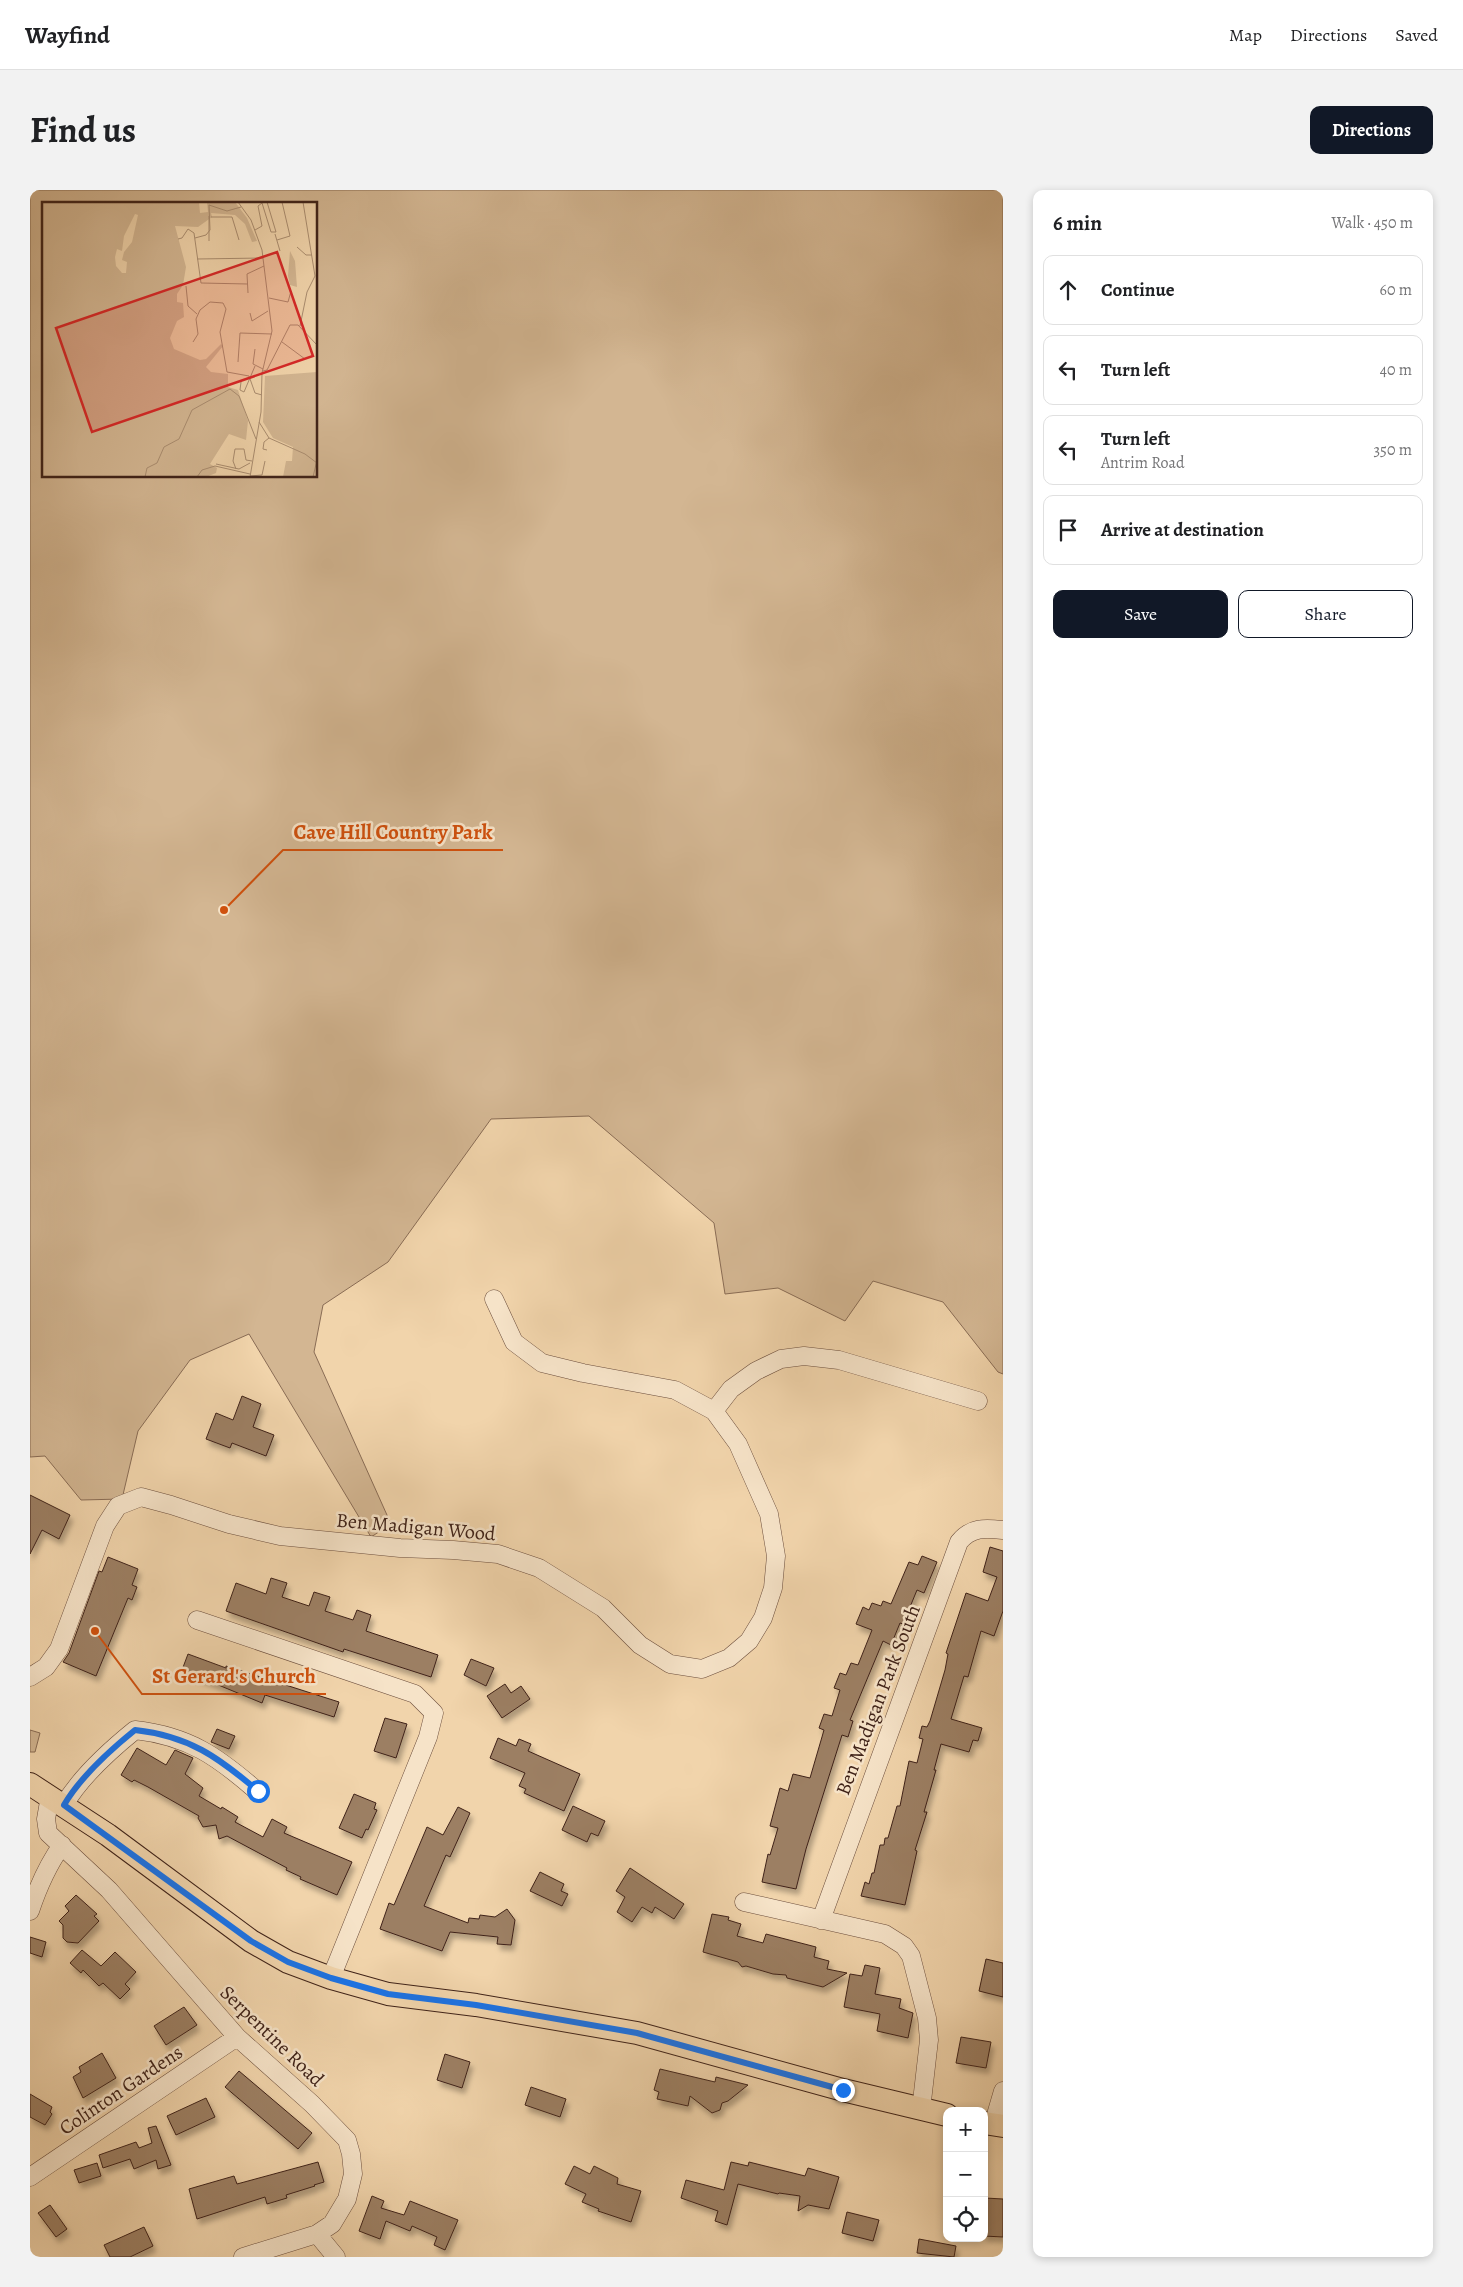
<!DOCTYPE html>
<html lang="en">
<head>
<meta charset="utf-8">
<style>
	:root { --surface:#fff; --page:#f2f2f2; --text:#202124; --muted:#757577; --line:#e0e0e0; --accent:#111827 }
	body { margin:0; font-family:Alegreya,serif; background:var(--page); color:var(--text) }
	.controls { position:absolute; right:15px; bottom:15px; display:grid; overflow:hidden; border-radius:10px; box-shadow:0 2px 8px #0003 }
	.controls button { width:45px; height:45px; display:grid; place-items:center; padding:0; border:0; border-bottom:1px solid var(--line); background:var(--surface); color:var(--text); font:25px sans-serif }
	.stop { position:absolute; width:15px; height:15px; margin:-11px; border:4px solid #1a73e8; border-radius:50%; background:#fff }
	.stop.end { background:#1a73e8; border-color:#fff; box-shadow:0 1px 5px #0008 }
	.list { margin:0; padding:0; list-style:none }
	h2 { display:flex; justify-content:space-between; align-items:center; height:65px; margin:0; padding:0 20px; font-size:21px }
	h2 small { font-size:16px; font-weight:400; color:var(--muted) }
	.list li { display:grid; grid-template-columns:32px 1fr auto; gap:15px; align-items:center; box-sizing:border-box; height:70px; margin:0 10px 10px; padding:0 10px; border:1px solid var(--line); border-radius:10px }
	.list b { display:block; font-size:19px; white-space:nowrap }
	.list p { margin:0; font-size:16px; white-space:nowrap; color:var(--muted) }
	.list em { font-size:16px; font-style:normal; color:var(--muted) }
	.actions { display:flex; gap:10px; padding:15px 20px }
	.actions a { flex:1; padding:11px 0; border:1px solid var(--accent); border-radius:10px; text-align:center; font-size:18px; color:var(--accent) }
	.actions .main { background:var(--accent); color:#fff }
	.icon { flex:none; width:28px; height:28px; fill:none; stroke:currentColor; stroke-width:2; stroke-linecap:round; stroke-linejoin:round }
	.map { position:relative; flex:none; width:973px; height:2067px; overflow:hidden; border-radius:10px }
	header { display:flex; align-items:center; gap:30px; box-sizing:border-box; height:70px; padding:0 25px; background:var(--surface); border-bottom:1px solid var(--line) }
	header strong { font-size:24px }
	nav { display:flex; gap:28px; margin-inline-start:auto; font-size:18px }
	.intro { display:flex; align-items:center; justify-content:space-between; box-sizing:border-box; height:120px; padding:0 30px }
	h1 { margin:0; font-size:35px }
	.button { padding:12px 22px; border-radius:10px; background:var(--accent); color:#fff; font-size:18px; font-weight:700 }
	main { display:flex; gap:30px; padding:0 30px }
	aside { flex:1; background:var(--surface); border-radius:10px; box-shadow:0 2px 8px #0003 }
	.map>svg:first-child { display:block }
	.green { fill:#d3b692; stroke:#896c55; fill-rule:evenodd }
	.building { fill:#9c7f64; stroke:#3f2218; filter:url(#shadow) }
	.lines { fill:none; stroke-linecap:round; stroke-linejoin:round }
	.minor-casing { stroke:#6c4e3d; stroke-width:19 }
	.major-casing { stroke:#3f2218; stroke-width:24 }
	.minor { stroke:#f6e3c8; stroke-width:18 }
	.major { stroke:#f1d4ab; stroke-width:22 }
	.route { stroke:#1a73e8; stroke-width:6 }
	.labels { text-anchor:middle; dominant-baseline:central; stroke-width:5; stroke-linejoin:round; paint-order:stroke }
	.street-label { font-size:20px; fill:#3f2218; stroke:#f6e3c8 }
	.inset-road { fill:none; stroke:#aa8d70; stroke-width:1 }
	.view { fill:#d62828; fill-opacity:0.15; stroke:#d62828; stroke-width:2.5 }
	.inset-edge { fill:none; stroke:#3f2218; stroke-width:2.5 }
	.leader { fill:none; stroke:#cf510e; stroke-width:2 }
	.callout-dot { fill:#cf510e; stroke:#f6e3c8; stroke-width:2 }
	.callout-label { font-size:21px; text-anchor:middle; font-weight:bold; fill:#cf510e; stroke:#f6e3c8; stroke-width:5; stroke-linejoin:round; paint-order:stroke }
</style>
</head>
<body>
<header>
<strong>Wayfind</strong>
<nav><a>Map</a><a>Directions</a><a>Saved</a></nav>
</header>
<div class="intro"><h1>Find us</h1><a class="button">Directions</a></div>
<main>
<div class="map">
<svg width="973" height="2067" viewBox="0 0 973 2067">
	<defs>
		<filter id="shadow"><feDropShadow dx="3" dy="5.5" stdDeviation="2.5" flood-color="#0004"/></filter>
	</defs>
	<rect width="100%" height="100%" fill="#f1d4ab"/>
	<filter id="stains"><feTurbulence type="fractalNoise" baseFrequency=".004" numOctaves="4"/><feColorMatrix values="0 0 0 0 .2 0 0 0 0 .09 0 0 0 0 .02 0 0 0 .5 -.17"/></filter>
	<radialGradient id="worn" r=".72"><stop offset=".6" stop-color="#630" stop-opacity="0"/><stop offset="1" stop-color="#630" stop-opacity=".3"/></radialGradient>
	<path class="green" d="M0,0h973v1184l-5,-2 -55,-70 -70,-21 -28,40 -67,-33 -53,6 -11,-71 -125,-107 -98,3 -103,143 -65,43 -9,47 77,172 -20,13 -122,-203 -59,26 -52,71 -16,68 -41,1 -36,-44 -15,1zM14,14h272v272h-272z
		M0,1540l10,3 -5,19h-5z"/>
	<path class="building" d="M212,1206l19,8 -8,23 21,8 -8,21 -34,-13 -2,5 -24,-9 10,-26 17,7z
		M0,1305l40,20 -11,24 -17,-9 -12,24z
		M960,1357l13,4v60l-9,25 -13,-5 -13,46 -4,-1 -13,43 31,9 -4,13 -5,-1 -4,12 -28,-8 -7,26h2l-12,42h3l-12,38 2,1 -12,54 -44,-9 4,-14 4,2 3,-11h2l6,-28h4l1,-7h3l9,-32h3l9,-45 8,2 6,-24 -4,-1 3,-12 5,1 3,-6 15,-51 3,-16 -2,-1 20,-60 22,8 9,-24 -14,-5z
		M892,1366l15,6 -13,31 -7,-3 -14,34 -3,-1 -9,22 -8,-4 -33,79 3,1 -5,16 -6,-2 -36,114 -10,40 -34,-7 6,-28 2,1 8,-27 -8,-2 10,-38 8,3 5,-17 17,4 14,-48 -5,-2 5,-14 8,2 8,-26 -6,-2 6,-15 6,2 5,-12 7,2 14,-35 -16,-6 7,-17 6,3 3,-7 9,3 2,-5 8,3 18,-42 9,3z
		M78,1367l30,12 -6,16 5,2 -5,13 -4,-2 -32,78 -33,-14 6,-9 30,-82 3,1z
		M241,1388l16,5 -5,14 27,9 5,-14 16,5 -5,14 28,9 4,-10 14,5 -5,16 72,24 -7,22 -87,-28 -1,3 -117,-41 10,-28 30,11z
		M158,1464l38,14v-2l113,36 -5,15 -69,-22 -3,8 -80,-33z
		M441,1469l23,9 -8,18 -22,-11z
		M475,1494l6,9 10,-7 9,13 -28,19 -15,-22z
		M355,1528l22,6 -11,34 -22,-7z
		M187,1539l18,7 -6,13 -18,-7z
		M468,1548l18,8 3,-7 12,5 -3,7 52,23 -16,37 -40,-18 2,-4 -7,-3 6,-13 -35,-15z
		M107,1558l29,17 9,-15 18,8 -8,16 18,14 -4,8 22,13 1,-2 16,10 -3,5 28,15 9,-18 15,8 -3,6 68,29 -15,33 -37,-16 1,-2 -15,-7 1,-2 -60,-32 -8,3 -3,-14 -13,2 -5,-9 1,-2 -51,-29 -14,-7 -2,2 -11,-7z
		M324,1604l22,9 -2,6 3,1 -9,20 -2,-1 -4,9 -23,-10z
		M543,1616l32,15 -7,15 -7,-3 -4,9 -25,-12z
		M428,1617l12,6 -20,44 -4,-2 -22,51 44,17 1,-5 10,1 1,-4 15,2 12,-8 8,11 -4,25 -14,-1 1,-7 -48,-5 -8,19 -62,-22 9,-26 5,2 33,-78 16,8z
		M600,1678l54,36 -10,15 -19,-12 -3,6 -10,-6 -10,15 -15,-10 8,-15 -9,-6z
		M510,1682l24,12 -3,7 7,3 -6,12 -32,-15z
		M46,1705l21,19 -3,2 5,5 -21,22 -11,-1 -4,-4v-13l-4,-4 10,-10 -4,-5z
		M682,1724l17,3 -1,3 13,4 -4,12 26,7 3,-9 50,13 -2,10 15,4 -2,8 20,4 -24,14 -36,-9 -1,-3 -13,-1 -27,-8 -4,1 -4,-5 -35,-10z
		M0,1747l16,5 -4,15 -12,-4z
		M52,1760l19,16 14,-14 21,20 -11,12 5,5 -10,10 -17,-16 -4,3 -16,-16 -2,3 -11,-10z
		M956,1769l17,4v34l-24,-6z
		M835,1775l15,3 -5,26 26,5 -2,9 14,5 -5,25 -31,-7 3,-17 -36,-7 6,-33 12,2z
		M154,1817l13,18 -31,20 -12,-19z
		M931,1847l30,5 -5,26 -30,-5z
		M72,1863l14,25 -33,20 -10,-21 8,-5 -2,-5z
		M415,1864l25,8 -8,26 -25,-8z
		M630,1879l55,13 1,-5 32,8 -20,16 -6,2 -2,7 -8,3 -22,-17 -2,10 -31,-7 2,-7 -5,-2z
		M209,1881l73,62 -14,16 -73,-62z
		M501,1897l35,12 -6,18 -35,-12z
		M0,1904l22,13 -2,5 2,2 -7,11 -15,-8z
		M176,1908l9,19 -39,18 -9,-19z
		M126,1936l15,39 -13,4 -2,-9 -22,9 -4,-10 -27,9 -4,-13 37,-13 3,6 13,-5 -4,-15z
		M288,1972l6,20 -10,3 1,1 -29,9 1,3 -20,6 -2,-7 -68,22 -8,-30 45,-13 3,8z
		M701,1972l17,4 1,-4 56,14 3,-8 31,9 -10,32 -21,-4 -10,6 2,-15 -21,-3 -1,1 -40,-10 -11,41 -12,-4 3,-10 -37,-13 5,-18 38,10z
		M67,1973l4,13 -22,7 -5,-13z
		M544,1976l16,8 4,-8 24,12 -1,6 24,7 -10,31 -33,-11 1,-2 -17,-7 4,-8 -21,-10z
		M342,2006l12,5 -3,7 23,7 6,-14 48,19 -13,30 -11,-5 3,-8 -25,-11 -2,5 -24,-10 -6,18 -21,-8z
		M955,2008l18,1v38l-19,-1z
		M20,2015l17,24 -11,8 -18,-24z
		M817,2022l32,8 -6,21 -31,-8z
		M114,2037l9,19 -23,11h-20l-6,-12z
		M889,2049l37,7 -2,11 -37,-4z"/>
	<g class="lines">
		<g class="minor-casing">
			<path id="minor" d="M684,1221l17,-22 25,-18 25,-12 23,-3 35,4 139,41
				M167,1430l218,74 19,19 -6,24 -97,241
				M0,1487l16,-10 13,-18 46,-123 13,-20 23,-9 30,8 58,19 51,12 120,12 53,2 45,4 41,14 64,40 37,37 30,19 32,5 27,-11 20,-17 14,-23 10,-30 3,-32 -7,-42 -31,-70 -24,-33 -39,-21 -92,-17 -41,-10 -28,-21 -20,-43
				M20,1606l-4,23 2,14 61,57 128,147 75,67 35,36 4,14 2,20 -6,25 -15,25 -15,10 -74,23
				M34,1615c17,-29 45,-54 71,-75 54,6 83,27 122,61
				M714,1712l141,32 19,12 7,10 16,62 2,22 -8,70
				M0,1721c8,-24 17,-45 32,-66
				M791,1730l138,-378c12,-15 26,-14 44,-12
				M963,1935l10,-34
				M0,1987l207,-140
				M287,2044l19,23"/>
		</g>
		<g class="major-casing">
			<path id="major" d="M0,1594l78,51 143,106 37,21 43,16 57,16 88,11 161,28 206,57 104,25
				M954,1933l19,3"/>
		</g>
		<use href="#minor" class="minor"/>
		<use href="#major" class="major"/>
	</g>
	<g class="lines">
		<path class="route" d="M228,1601c-40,-34 -69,-55 -123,-61 -26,21 -54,46 -71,75l187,136 37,21 43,16 57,16 88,11 161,28 206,57"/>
	</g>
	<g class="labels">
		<g class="street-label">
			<text transform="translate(386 1337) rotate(5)">Ben Madigan Wood</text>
			<text transform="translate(848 1510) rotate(-69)">Ben Madigan Park South</text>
			<text transform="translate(242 1846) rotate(44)">Serpentine Road</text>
			<text transform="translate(91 1900) rotate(-34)">Colinton Gardens</text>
		</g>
	</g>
	<g transform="translate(12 12)">
		<rect width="275" height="275" fill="#f1d4ab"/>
		<path d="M0,0h157l1,11 8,-1 -1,-10h28l12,16 10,23 -5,1 -7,-18 -10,-9 -24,-2 1,4 -14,10 -23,-1 11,41 -3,18 -6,9v8l6,1 1,14 -7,4 -7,17 4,11 26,11 6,-1 15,-15 2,2 -17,21 5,5 17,2v13l10,3 10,31 -2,19 -17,-6 -19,30 7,4 -1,5 -10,4h-164zM93,12l3,1 -6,27 -8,10 -2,8 5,2 -1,11h-4l-6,-7 -1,-9 2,-8 5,2 2,-15zM248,49l5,10 2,26 -7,-2 -2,-9zM275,170v105h-34l3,-16h6l1,-14 -20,-9 -10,-16 2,-46z" fill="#d3b692" fill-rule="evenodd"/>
		<path class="inset-road" d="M196,0l13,18 11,30 10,81 -10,42 -1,39 -11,65M167,14v25M169,15h21l7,23M213,28l7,-4 -4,-20 4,-3 9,29h5l-9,-30M233,32l5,17M153,36l11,-3 4,-5 -1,-25 18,6 14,-4M136,37l4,-1 6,-9 6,4 7,50 47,1M235,38l13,-4 -8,-34M255,45l9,8h6M155,57l66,-1M144,84l2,20 9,8M206,91l-1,-19 17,-8M227,96l19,4 3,-11M208,111l2,8 16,-10M258,124l7,-34 8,-16 -12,-74M151,140l5,-8 -2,-15 4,-9 10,-8 13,1 3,6 -6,23 7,40 22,4 6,17 7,2M240,140l23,17M213,147l-2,15 10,5M196,160l2,-29 32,1M221,169l4,-1 23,-45h8l19,20M199,180l-1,8 4,2 11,-26M217,220l10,16 36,16 12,9M225,248l-4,-1 1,-7 5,-4M174,262l23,5 11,-6M194,267l-3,-8 2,-12h9l2,11 6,1M208,274l12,-1 3,-14M103,275l2,-9 10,-5 7,-16 15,-8 13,-29 38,-21 9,7 17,43M155,275l5,-7 13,-4 35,8M271,275l4,-17"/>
		<path class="view" d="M235,50l36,104 -221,76 -36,-104z"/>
		<rect width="275" height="275" class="inset-edge"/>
	</g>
	<path class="leader" d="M194 720L253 660H473M65 1441L112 1504H296"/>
	<g class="callout-dot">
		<circle cx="194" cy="720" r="5"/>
		<circle cx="65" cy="1441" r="5"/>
	</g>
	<g class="callout-label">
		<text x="363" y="649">Cave Hill Country Park</text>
		<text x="204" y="1493">St Gerard's Church</text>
	</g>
	<rect width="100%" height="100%" filter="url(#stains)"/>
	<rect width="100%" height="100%" fill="url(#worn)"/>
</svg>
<div class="controls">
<button>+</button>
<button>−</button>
<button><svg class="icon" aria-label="locate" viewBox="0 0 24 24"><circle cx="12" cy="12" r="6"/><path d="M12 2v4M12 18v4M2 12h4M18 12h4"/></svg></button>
</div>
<div class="stop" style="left:228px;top:1601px"></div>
<div class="stop end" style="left:813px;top:1900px"></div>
</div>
<aside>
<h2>6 min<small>Walk · 450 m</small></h2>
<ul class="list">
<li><svg class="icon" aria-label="ahead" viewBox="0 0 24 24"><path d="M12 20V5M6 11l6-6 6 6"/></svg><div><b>Continue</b></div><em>60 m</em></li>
<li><svg class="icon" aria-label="left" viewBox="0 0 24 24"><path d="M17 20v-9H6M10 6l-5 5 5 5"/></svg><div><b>Turn left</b></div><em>40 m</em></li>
<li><svg class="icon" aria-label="left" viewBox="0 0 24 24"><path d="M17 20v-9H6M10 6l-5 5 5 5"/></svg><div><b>Turn left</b><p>Antrim Road</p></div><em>350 m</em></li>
<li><svg class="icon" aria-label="arrive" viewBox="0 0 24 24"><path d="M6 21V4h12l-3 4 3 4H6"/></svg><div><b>Arrive at destination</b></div></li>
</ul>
<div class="actions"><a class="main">Save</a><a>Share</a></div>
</aside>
</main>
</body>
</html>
